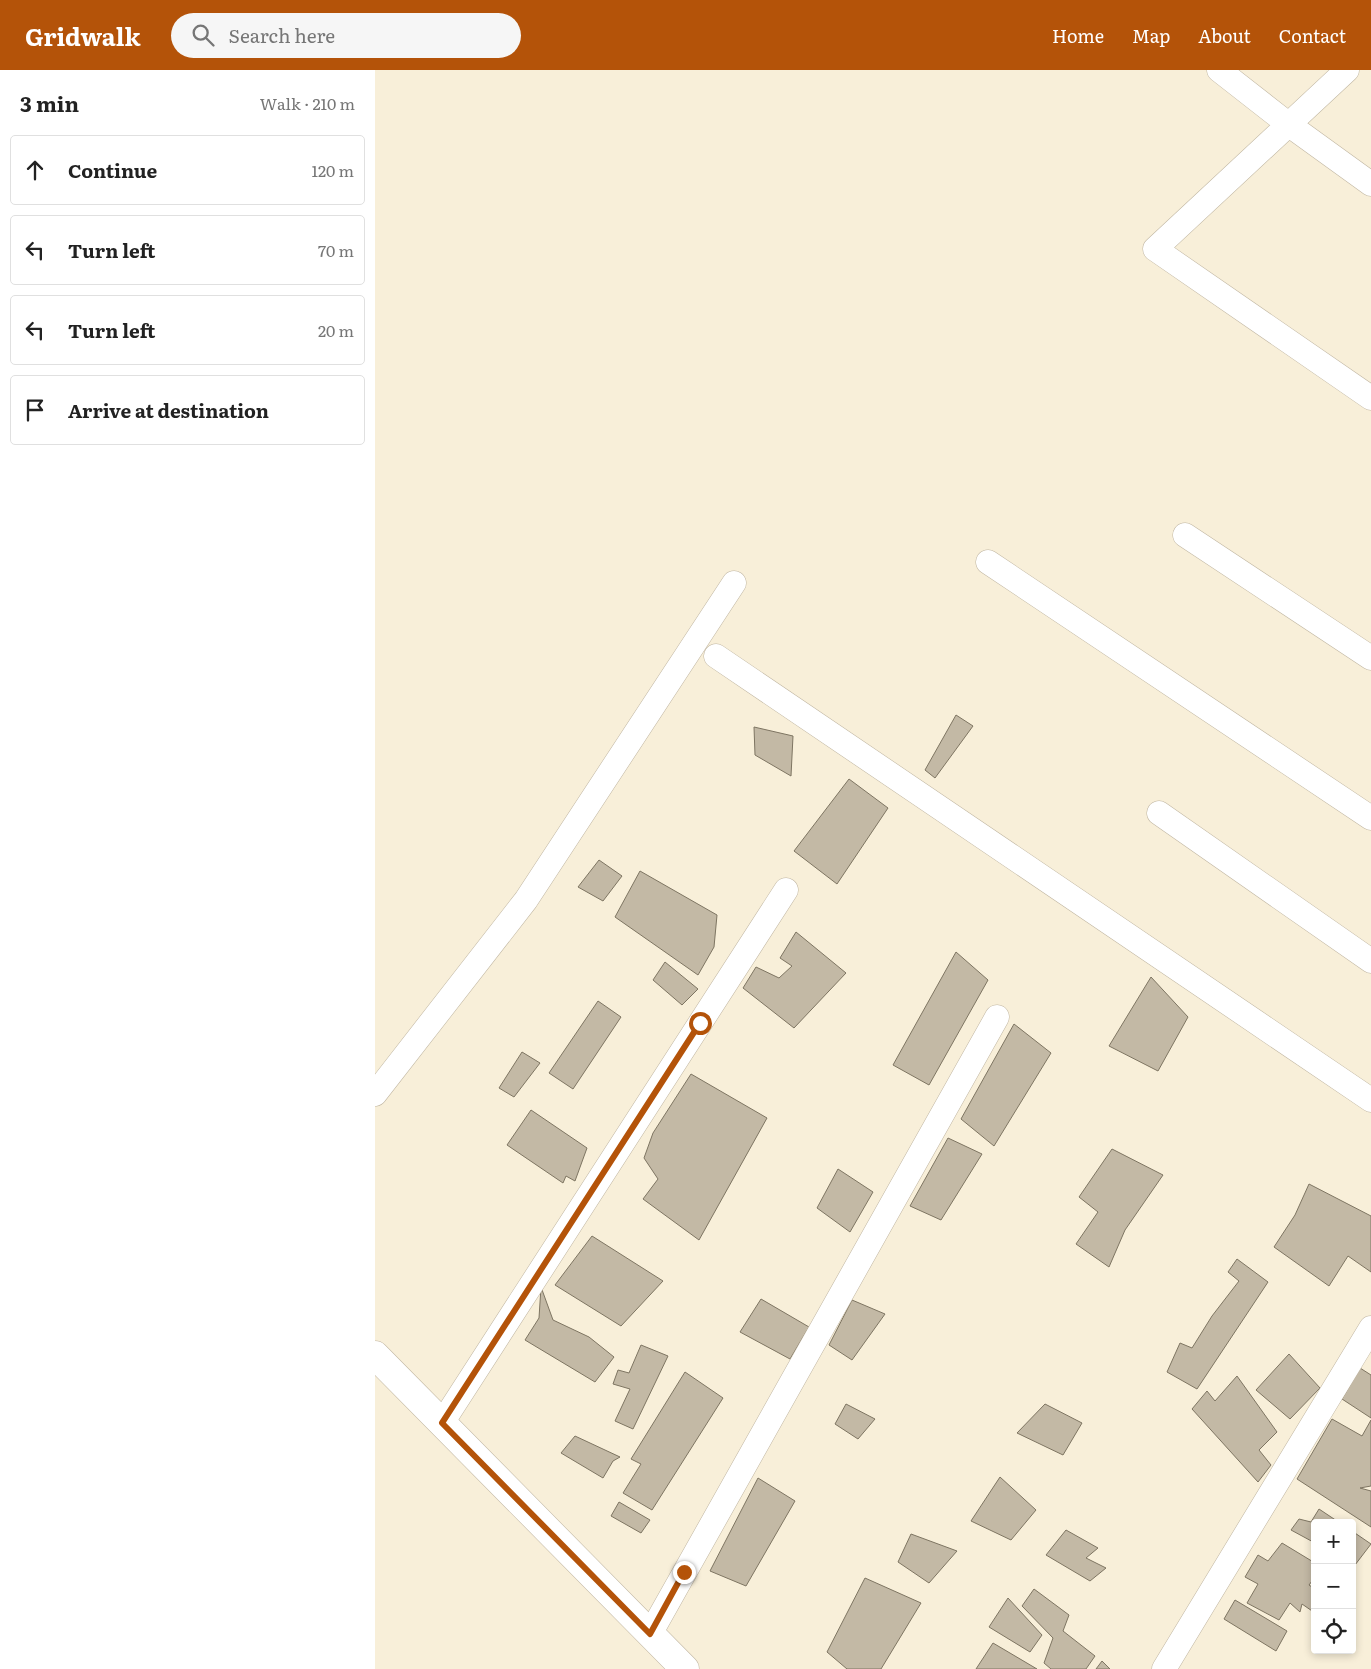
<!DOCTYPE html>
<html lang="en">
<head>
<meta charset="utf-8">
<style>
	:root { --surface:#fff; --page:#f6f6f6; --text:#222; --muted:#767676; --line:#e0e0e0; --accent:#b45309 }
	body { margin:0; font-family:Literata,serif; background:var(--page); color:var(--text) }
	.controls { position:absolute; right:15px; bottom:15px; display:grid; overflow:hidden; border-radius:5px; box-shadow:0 2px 8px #0003 }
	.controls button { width:45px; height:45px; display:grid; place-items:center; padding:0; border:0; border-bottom:1px solid var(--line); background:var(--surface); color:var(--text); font:25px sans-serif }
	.stop { position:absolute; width:15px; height:15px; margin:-11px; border:4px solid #b45309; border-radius:50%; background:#fff }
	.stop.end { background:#b45309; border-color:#fff; box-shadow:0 1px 5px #0008 }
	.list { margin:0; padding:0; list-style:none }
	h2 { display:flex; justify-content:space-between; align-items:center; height:65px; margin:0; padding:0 20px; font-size:21px }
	h2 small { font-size:16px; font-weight:400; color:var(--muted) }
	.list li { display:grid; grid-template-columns:32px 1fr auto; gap:15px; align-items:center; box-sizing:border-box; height:70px; margin:0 10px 10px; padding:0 10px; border:1px solid var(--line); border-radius:5px }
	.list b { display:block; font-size:19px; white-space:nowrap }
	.list em { font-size:16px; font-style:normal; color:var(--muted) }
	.icon { flex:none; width:28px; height:28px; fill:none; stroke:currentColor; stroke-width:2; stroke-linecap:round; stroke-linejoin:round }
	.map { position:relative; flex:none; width:996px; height:1599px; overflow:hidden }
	header { display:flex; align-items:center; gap:30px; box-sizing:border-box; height:70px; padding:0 25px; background:var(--accent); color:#fff }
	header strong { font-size:24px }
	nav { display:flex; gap:28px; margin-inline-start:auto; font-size:18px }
	.search { width:350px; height:45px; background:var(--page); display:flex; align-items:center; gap:12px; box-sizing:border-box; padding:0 18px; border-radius:28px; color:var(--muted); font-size:19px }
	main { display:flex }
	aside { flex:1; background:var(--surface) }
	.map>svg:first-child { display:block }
	.building { fill:#c3b9a5; stroke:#7e7562 }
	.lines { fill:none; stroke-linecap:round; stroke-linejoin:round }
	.street-casing { stroke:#c0b6a2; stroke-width:25 }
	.primary-casing { stroke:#c0b6a2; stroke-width:29 }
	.street { stroke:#fff; stroke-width:24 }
	.primary { stroke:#fff; stroke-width:28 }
	.route { stroke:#b45309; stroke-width:6 }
</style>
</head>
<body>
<header>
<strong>Gridwalk</strong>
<div class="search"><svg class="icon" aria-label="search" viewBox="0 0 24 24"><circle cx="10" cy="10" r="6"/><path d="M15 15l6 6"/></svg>Search here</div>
<nav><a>Home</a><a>Map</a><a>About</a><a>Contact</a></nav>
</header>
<main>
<aside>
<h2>3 min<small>Walk · 210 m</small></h2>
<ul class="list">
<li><svg class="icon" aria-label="ahead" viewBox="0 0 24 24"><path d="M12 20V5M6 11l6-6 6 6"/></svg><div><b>Continue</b></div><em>120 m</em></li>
<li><svg class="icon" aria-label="left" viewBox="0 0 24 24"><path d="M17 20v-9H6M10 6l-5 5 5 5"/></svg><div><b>Turn left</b></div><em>70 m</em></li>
<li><svg class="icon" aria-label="left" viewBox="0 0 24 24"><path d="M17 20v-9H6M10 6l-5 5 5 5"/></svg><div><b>Turn left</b></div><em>20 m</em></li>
<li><svg class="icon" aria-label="arrive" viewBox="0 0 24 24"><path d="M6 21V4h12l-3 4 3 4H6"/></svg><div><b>Arrive at destination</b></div></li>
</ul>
</aside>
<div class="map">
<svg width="996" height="1599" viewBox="0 0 996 1599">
	<rect width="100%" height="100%" fill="#f8efd9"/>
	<path class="building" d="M581,645l17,11 -38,52 -10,-8z
		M379,657l39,9 -2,40 -36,-21z
		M474,709l39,29 -51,76 -43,-33z
		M224,790l23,16 -19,25 -25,-14z
		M265,801l77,44 -3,32 -16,28 -83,-58z
		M421,862l50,41 -52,55 -51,-40 13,-21 23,11 13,-12 -12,-8z
		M581,882l32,28 -59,105 -36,-20z
		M290,892l33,27 -16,16 -29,-25z
		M776,907l37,40 -30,54 -49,-25z
		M223,931l23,16 -48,72 -24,-16z
		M639,954l37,29 -57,93 -33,-27z
		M147,982l18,11 -26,34 -15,-9z
		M316,1004l76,44 -68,122 -56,-41 15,-20 -14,-21 9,-25z
		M156,1040l56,38 -12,33 -9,-5 -3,7 -56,-38z
		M573,1068l34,16 -41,66 -31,-14z
		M737,1079l51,26 -38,55 -16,37 -33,-23 22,-32 -19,-15z
		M463,1099l35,23 -23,40 -33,-24z
		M934,1114l62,32v56l-23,-16 -19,30 -55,-39 21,-32z
		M217,1166l71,45 -42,45 -66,-41z
		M862,1189l31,23 -71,107 -30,-17 13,-29 12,5 20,-32 27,-35 -11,-9z
		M166,1217l12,33 36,17 25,20 -19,25 -70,-42 14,-22z
		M386,1229l48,28 -19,32 -50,-27z
		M477,1230l33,14 -33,46 -23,-15z
		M266,1275l27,11 -35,73 -18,-8 15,-32 -17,-5 5,-14 11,3z
		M914,1284l31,34 -30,31 -34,-29z
		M985,1298l11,7v43l-29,-19z
		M310,1302l38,26 -71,112 -29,-17 18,-29 -10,-5z
		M862,1306l40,56 -18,18 12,15 -13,17 -66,-73 15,-18 8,10z
		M471,1334l29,15 -17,20 -23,-15z
		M670,1334l37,19 -19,32 -46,-22z
		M957,1349l30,17 9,-16v66l-11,2 11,3v36l-74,-48z
		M200,1366l45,21 -7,4 -10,17 -42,-25z
		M625,1407l36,33 -25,30 -40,-19z
		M383,1408l37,23 -49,85 -36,-15z
		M244,1432l31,18 -9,13 -30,-17z
		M944,1439l21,14h-25v20l-24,-13 8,-11 12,3z
		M691,1460l32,18 -12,10 20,10 -16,13 -44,-26z
		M977,1461l19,13 -16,21 -3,-1z
		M536,1464l46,17 -28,32 -31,-21z
		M907,1473l33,20v14l-6,8 6,4v24l-13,-9 -2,8 -10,-9 -11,17 -32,-17 11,-19 -13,-7 13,-22 10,6z
		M490,1508l56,25 -40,66h-34l-20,-17z
		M659,1519l35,26 -6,16 32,25 -9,13h-35l-7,-6 9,-25 -31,-32z
		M633,1528l34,37 -12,17 -41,-25z
		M860,1530l52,31 -11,20 -52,-32z
		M618,1573l44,26h-61z
		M727,1591l8,8h-14z"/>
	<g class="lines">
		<g class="street-casing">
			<path id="street" d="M844,0l69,54 83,60
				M972,0l-192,179 216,149
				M810,465l186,123
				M613,492l383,256
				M341,586l655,444
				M784,743l212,148
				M0,1024l151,-194 208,-317
				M67,1353l344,-533
				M275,1564l347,-617
				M789,1599l207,-341"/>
		</g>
		<g class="primary-casing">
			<path id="primary" d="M0,1285l310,314"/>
		</g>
		<use href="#street" class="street"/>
		<use href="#primary" class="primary"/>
	</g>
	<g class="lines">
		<path class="route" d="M309,1502l-34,62 -208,-211 258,-400"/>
	</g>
</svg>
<div class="controls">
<button>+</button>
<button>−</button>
<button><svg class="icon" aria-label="locate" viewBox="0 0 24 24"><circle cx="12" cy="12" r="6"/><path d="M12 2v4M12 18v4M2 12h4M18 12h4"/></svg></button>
</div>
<div class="stop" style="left:325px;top:953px"></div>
<div class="stop end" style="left:309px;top:1502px"></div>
</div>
</main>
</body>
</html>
